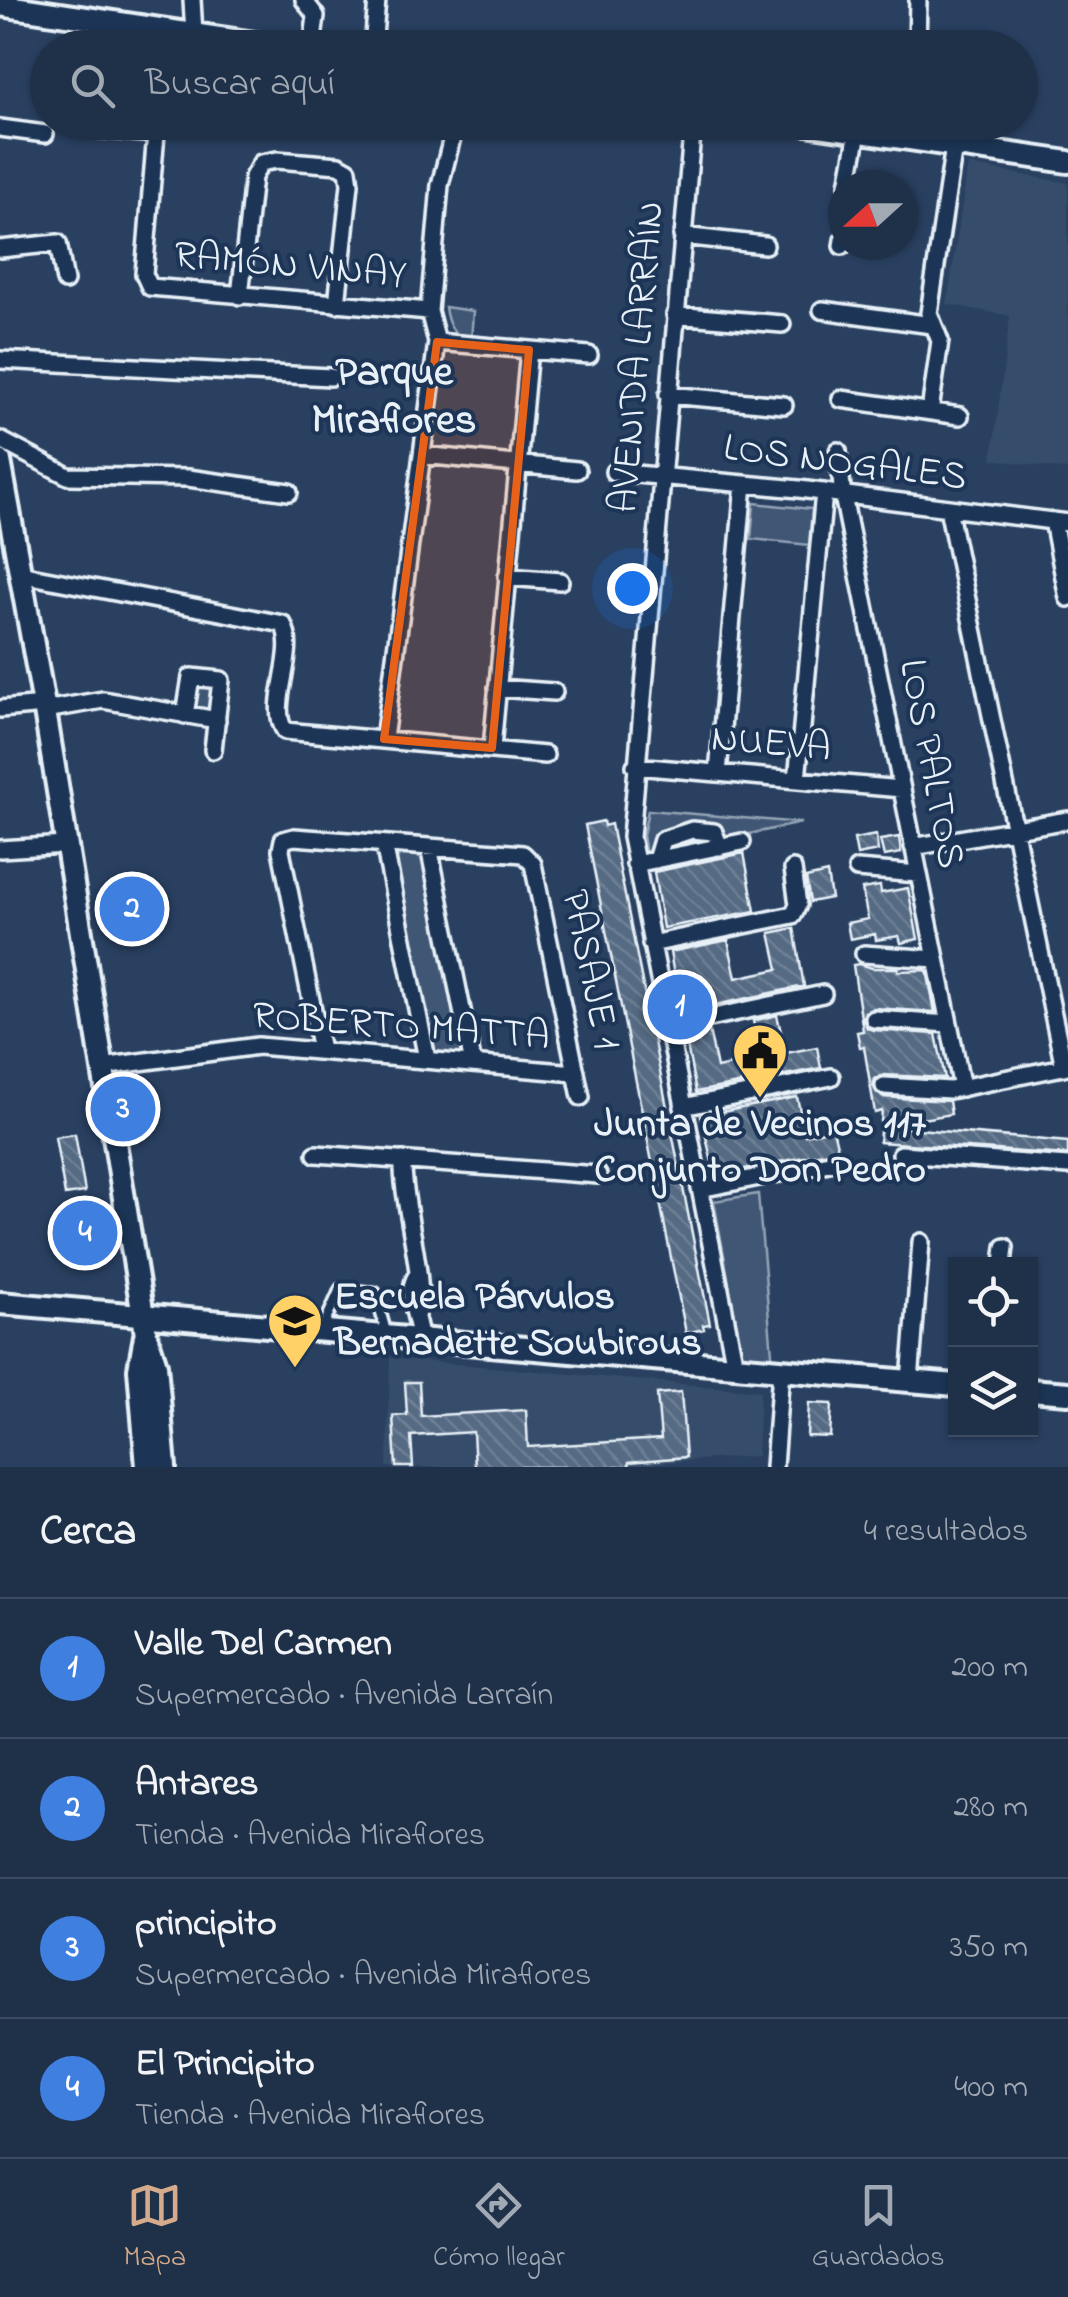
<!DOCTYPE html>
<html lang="es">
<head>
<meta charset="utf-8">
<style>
	:root { --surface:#1f3049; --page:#273850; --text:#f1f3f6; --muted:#a1a9b4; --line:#3c4b61; --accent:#d6ab8b }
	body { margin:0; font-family:"Indie Flower",sans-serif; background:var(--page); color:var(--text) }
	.controls { position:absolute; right:30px; bottom:30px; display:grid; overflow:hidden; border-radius:0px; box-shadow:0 2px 8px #0004 }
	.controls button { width:90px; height:90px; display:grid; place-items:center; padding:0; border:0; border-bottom:2px solid var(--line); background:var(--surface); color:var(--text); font:50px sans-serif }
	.compass { position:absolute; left:828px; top:170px; width:90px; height:90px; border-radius:50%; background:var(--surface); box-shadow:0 2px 8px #0004; rotate:249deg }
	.you { position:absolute; left:632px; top:588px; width:35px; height:35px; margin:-25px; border:8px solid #fff; border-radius:50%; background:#1a73e8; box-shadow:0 0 0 15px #1a73e833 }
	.badge { display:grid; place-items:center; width:65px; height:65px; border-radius:50%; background:var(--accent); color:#fff; font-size:32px; font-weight:700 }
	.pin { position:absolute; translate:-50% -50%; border:5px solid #fff; box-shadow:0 2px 10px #0006 }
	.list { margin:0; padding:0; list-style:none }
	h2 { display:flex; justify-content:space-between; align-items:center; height:130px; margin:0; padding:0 40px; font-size:42px }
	h2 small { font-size:32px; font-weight:400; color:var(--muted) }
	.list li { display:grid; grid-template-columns:65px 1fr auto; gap:30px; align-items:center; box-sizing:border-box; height:140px; padding:0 40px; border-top:2px solid var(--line) }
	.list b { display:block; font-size:38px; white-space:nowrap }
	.list p { margin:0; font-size:32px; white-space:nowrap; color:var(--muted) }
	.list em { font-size:32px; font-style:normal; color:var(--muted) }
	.icon { flex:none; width:55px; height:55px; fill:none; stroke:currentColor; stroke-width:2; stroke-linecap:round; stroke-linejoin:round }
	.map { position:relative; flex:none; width:1068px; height:1467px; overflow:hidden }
	.search { position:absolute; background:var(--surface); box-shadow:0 2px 8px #0004; left:30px; right:30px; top:30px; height:110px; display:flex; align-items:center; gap:25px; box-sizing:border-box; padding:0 35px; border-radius:55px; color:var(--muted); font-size:38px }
	.sheet { height:690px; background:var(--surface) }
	nav { display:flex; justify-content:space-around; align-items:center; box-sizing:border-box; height:140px; border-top:2px solid var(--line); background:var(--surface); font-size:28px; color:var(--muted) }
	nav a { display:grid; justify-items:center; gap:5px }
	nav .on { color:var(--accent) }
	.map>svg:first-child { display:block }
	.built { fill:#364d6b }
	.grass { fill:#415774; stroke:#94a4b6; stroke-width:2.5 }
	.building { fill:url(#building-back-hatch); stroke:#e8f1f8; stroke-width:2.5 }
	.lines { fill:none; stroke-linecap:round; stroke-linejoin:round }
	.lane-casing { stroke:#e8f1f8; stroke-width:15 }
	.street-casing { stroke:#e8f1f8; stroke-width:22 }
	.secondary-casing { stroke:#e8f1f8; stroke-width:28 }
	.lane { stroke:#1d3557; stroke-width:8 }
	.street { stroke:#1d3557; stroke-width:15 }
	.secondary { stroke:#1d3557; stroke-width:20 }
	.marked { fill:#e86118; fill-opacity:0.2; stroke:#e86118; stroke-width:8; stroke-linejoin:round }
	.labels { text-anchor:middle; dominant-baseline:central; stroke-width:8; stroke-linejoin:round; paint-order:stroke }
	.street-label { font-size:40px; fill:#e8f1f8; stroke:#1d3557 }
	.poi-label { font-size:40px; font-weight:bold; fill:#e8f1f8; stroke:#1d3557 }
	.neighbourhood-label { font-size:42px; font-weight:bold; fill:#e8f1f8; stroke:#1d3557 }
</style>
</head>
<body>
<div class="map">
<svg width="1068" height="1467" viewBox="0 0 1068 1467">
	<defs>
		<pattern id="building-back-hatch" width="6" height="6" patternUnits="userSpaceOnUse" patternTransform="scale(2.5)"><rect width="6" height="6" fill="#556a83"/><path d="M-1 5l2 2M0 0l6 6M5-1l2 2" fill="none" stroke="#6d8095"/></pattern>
	</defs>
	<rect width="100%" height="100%" fill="#294061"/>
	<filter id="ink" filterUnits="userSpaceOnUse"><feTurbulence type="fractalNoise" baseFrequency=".01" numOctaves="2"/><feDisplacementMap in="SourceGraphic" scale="20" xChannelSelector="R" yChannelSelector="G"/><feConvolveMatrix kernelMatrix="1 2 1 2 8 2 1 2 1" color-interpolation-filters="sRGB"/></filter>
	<g filter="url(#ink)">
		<path class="built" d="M968,165l100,18v287l-76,-11 18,-143 -63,-12z
			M390,1358l370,33 -3,65 -103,7 -1,4h-266z"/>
		<path class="grass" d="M445,307l28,4 -2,31c-18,-7 -24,-17 -26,-35z
			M754,503l58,6 -3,36 -58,-6z
			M197,681l19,2 -3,31 -19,-3z
			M648,810l153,13 -155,33 -3,-21z
			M400,855h21l4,5 38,186 -4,9 -25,-4 -40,-189z
			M758,1194l15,171h-29l-30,-164z"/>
		<path class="building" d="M603,821l1,5 7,-2 2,11 97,489 -7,1 1,4 -18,4 -101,-508z
			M876,835l2,16 -21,4 -3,-16z
			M899,837l2,16 -17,3 -4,-16z
			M744,853l11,58 -92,17 -9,-56z
			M827,873l4,25 -21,4 -4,-24z
			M880,886l1,7 27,-5 10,51 -17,4 -2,-7 -23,4 -1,-6 -25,5 -3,-16 21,-4 -6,-30z
			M138,890l6,34 -18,3 -6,-34z
			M794,928l10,58 -127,27 -6,-31 4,-1 -5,-29 58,-12 8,38 42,-9 -8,-36z
			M859,964l13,4h26v3l29,-1 8,42 -61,-4 -9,4 -2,7 4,9 6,2 63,4 9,44 -61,-3 -9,4 -2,7 9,11 67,4 2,13 -68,12 185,16v13l-189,-13 3,-31 -7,2 -11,-66h-4l-3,-15 6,-1 -10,-66z
			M777,1015l9,38 31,-6 4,21 -125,24 -11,-57 24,-5 8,38 45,-10 -9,-37z
			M147,1084l3,26 -25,3 -3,-27z
			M797,1097l8,38 28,-6 5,21 -123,25 -14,-59z
			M75,1134l10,58 -20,3 -10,-58z
			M98,1214l8,31 -33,8 -8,-31z
			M405,1382h14l2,34 105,-6 2,37 133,-8 -4,-45 24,-2 5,65 -57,5v5h-154l-2,-35 -62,4 2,31h-17l-3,-51 14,-1z
			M809,1403l23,1 -2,33 -23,-1z"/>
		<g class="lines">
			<g class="lane-casing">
				<path id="lane" d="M323,1327l17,-38 35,3 12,43"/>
			</g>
			<g class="street-casing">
				<path id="street" d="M192,0l2,34
					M304,0l12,16 -4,32
					M373,48l4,-48
					M917,48l1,-48
					M157,122l-13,152 6,13 279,24
					M693,122l-62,715 104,529
					M0,128l45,6
					M82,128l74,6
					M848,185l10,-53
					M682,236l83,9
					M842,246l1,-6
					M0,249l58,-6 7,38
					M240,296l13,-119 8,-14 16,-3 62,5 9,5 2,14 -13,120
					M822,310l110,15
					M675,315l107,9
					M437,342l152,13
					M0,360l331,17
					M668,395l116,10
					M841,399l119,17
					M930,411l10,-70 -11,-28 25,-167
					M0,440l68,36 120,2 101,14
					M838,451l5,45 119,592
					M422,455l155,15
					M614,472l185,17 269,34
					M948,508l116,559
					M1053,521l15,77
					M20,574l263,50c16,29 -16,81 2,107l260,24
					M507,577l53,4
					M497,688l57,4
					M0,709l44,-4
					M45,710l58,-10 114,20
					M185,715l6,-38 30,3 -8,70
					M384,739l53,-397 -8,-31 11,-126 16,-63
					M492,748l37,-398
					M635,766l267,23
					M718,773l26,-289
					M797,780l27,-288
					M384,844l43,215
					M429,847l44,217
					M913,847l155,-27
					M0,849l66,-4
					M656,860l6,-20 30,-10 22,2 6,15
					M635,864l107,-22
					M857,869l62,5
					M651,944l142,-29 5,-10 -5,-36
					M864,954l72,5
					M874,1019l75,5
					M667,1027l156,-33
					M321,1050l-40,-200 2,-10 11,-3 229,17 10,10 48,233
					M102,1067l156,-21 318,27
					M884,1086l66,4 118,-24
					M683,1107l148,-30
					M316,1154l282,21
					M901,1154l167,12
					M403,1160c-2,41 25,125 14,153
					M700,1189l139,-28
					M1003,1264l2,-17
					M417,1275c-13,19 1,41 3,62
					M910,1381l11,-139
					M774,1467l7,-97"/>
			</g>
			<g class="secondary-casing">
				<path id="secondary" d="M0,5l287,43
					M792,122l276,40
					M0,461l44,244 102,629 10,31 9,102
					M0,1303l956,82
					M145,1336l-6,33 8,98
					M1030,1390l38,3"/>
			</g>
			<use href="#lane" class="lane"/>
			<use href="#street" class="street"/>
			<use href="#secondary" class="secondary"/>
		</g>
	</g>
	<path class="marked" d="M437,342l92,8 -37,398 -108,-9z"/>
	<defs>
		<g id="civic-pin" transform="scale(2.875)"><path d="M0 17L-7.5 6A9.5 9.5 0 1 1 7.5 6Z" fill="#ffd166" stroke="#1d3557"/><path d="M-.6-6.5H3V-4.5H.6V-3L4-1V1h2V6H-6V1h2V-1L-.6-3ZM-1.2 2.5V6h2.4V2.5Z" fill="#111"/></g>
		<g id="school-pin" transform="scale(2.875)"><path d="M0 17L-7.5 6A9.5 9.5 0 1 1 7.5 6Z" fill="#ffd166" stroke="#1d3557"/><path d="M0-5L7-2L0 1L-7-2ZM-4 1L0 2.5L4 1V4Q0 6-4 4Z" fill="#111"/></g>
	</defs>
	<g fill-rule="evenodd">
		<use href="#civic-pin" x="760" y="1051"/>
		<use href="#school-pin" x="295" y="1321"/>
	</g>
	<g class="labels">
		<g class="street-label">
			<text transform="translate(290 267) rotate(5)">RAMÓN VINAY</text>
			<text transform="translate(639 357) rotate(-85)">AVENIDA LARRAÍN</text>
			<text transform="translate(845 464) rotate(7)">LOS NOGALES</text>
			<text transform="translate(771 745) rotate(5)">NUEVA</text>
			<text transform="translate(930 764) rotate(79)">LOS PALTOS</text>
			<text transform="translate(589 970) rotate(78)">PASAJE 1</text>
			<text transform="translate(401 1028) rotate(4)">ROBERTO MATTA</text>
		</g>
		<g class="poi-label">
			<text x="760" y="1125">Junta de Vecinos 117<tspan x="760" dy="46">Conjunto Don Pedro</tspan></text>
			<text x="334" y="1298" text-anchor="start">Escuela Párvulos<tspan x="334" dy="46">Bernadette Soubirous</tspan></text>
		</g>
		<g class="neighbourhood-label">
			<text x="394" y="373">Parque<tspan x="394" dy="48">Miraflores</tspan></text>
		</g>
	</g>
</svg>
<div class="controls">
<button><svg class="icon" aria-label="locate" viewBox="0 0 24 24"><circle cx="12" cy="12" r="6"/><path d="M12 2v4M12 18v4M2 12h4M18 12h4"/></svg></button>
<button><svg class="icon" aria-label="layers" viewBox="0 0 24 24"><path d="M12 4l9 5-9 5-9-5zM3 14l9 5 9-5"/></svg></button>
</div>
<svg class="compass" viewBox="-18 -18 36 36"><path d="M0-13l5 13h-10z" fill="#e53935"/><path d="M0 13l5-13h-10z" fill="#a1a9b4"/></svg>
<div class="you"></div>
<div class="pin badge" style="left:680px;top:1007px;background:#3f7fe0">1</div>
<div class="pin badge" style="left:132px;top:909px;background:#3f7fe0">2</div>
<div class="pin badge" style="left:123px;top:1109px;background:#3f7fe0">3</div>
<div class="pin badge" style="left:85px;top:1233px;background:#3f7fe0">4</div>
<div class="search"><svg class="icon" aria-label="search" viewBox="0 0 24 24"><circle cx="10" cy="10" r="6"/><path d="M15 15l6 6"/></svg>Buscar aquí</div>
</div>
<section class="sheet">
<h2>Cerca<small>4 resultados</small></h2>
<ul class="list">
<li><span class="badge" style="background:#3f7fe0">1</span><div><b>Valle Del Carmen</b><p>Supermercado · Avenida Larraín</p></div><em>200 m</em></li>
<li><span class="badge" style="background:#3f7fe0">2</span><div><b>Antares</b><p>Tienda · Avenida Miraflores</p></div><em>280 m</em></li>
<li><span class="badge" style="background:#3f7fe0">3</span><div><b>principito</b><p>Supermercado · Avenida Miraflores</p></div><em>350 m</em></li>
<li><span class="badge" style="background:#3f7fe0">4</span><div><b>El Principito</b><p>Tienda · Avenida Miraflores</p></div><em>400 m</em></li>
</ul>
</section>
<nav>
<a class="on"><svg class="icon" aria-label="map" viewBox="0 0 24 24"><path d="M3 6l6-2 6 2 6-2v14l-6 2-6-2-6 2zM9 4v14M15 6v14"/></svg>Mapa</a>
<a><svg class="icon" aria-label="directions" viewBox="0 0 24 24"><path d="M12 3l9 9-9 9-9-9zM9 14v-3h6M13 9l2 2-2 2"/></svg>Cómo llegar</a>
<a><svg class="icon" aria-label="saved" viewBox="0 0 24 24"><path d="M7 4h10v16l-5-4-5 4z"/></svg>Guardados</a>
</nav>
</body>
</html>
